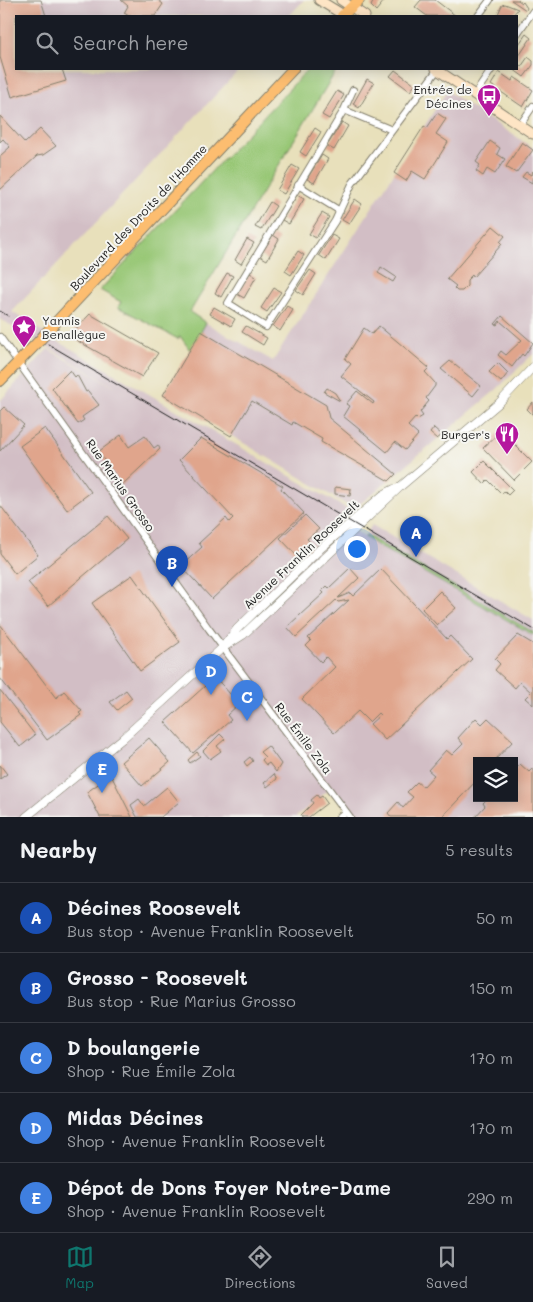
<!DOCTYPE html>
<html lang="en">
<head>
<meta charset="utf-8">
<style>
	:root { --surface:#171b24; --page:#20242c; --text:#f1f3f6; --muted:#9ea1a6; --line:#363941; --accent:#0f766e }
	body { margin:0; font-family:Mali,sans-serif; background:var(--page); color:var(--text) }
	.controls { position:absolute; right:15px; bottom:15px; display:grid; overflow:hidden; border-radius:0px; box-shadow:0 2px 12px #0003 }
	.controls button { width:45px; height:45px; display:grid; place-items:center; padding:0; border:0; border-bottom:1px solid var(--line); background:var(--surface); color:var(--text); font:25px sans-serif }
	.you { position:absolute; left:356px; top:548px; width:18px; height:18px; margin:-12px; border:4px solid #fff; border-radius:50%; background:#1a73e8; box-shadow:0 0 0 8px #1a73e833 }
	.badge { display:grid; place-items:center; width:32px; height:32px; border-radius:50%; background:var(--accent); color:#fff; font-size:16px; font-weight:700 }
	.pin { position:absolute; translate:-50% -41px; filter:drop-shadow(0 1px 2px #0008) }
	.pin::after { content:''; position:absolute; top:26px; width:18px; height:15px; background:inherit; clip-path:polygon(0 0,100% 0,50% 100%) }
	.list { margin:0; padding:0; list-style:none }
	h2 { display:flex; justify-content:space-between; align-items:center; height:65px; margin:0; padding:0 20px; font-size:21px }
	h2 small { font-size:16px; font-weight:400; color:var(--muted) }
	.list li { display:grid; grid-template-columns:32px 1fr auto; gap:15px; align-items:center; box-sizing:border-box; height:70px; padding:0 20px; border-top:1px solid var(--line) }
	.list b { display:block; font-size:19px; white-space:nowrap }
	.list p { margin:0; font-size:16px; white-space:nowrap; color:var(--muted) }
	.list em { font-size:16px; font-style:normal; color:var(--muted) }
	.icon { flex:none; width:28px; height:28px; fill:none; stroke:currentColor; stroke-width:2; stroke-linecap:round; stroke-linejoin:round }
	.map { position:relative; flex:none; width:533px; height:817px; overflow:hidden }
	.search { position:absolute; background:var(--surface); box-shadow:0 2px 12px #0003; left:15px; right:15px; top:15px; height:55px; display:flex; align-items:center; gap:12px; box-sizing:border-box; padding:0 18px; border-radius:0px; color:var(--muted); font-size:19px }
	.sheet { height:415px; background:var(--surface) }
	nav { display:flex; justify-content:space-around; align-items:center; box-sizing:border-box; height:70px; border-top:1px solid var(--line); background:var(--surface); font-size:14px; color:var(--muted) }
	nav a { display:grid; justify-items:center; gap:2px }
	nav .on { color:var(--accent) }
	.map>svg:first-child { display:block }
	.industrial { fill:#d2bec5; fill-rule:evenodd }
	.green { fill:#98c776; stroke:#5a7249 }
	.building { fill:#e0a58c }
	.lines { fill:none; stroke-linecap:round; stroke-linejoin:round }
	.minor-casing { stroke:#827e6c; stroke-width:8 }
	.tertiary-casing { stroke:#827e6c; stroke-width:9 }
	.secondary-casing { stroke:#827e6c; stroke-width:11 }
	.primary-casing { stroke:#827e6c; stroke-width:12 }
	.minor { stroke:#fff; stroke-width:6 }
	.tertiary { stroke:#fff; stroke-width:8 }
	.secondary { stroke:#fee5c5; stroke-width:9 }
	.primary { stroke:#fcbd6f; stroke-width:10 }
	.tram { stroke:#1c1c1c; stroke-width:1 }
	.primary-bridge-casing { stroke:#827e6c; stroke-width:12; stroke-linecap:butt }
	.primary-bridge { stroke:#fcbd6f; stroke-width:10 }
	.labels { text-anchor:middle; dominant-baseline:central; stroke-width:4; stroke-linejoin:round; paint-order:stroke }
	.poi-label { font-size:12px; fill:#1c1c1c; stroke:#f6f6f2; text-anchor:end }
	.street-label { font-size:12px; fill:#1c1c1c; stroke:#f6f6f2 }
</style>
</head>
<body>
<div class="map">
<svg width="533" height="817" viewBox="0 0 533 817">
	<rect width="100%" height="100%" fill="#f6f6f2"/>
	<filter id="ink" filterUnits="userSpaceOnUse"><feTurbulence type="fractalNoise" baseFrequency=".02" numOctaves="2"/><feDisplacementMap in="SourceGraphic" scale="10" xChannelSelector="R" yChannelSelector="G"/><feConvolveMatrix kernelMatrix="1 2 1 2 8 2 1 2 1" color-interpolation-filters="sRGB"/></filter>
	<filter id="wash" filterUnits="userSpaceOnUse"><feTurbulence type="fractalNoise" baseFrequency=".0096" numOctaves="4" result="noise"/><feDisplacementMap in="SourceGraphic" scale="20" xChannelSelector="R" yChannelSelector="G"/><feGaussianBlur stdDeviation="1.12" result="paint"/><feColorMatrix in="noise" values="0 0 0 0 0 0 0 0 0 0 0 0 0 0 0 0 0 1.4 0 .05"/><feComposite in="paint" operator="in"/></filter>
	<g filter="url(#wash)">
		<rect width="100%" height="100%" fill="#e8e0bb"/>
		<path class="industrial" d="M0,0h304l-15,16h-273v53h224l-228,243 42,27 293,170 -7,11 24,17 8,-12 161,95v197h-175l-8,-11 -23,-15 -31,26h-296v-416l48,-52 82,47 -130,-77zM477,761h37v37h-37z
			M447,91l86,57v206l-37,36 -142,119 -191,-114 43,-72 67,38z"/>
		<path class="green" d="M308,69h29l-147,243 16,11 -16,27 -10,-14 -2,3 -60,-32 3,-5 -21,-12z
			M366,535l167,97v3l-158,-91 -10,-7z"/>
		<g id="blocks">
			<path class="building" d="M0,0h41l5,16h-30v53h46l4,12 -54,16 -12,-40z
				M121,0h37l5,4 -8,12h-26l-5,-3 4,-7z
				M370,0h13l1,1 -8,10 -5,-5 2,-4z
				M421,0h14l21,16h-29l-12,-9z
				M511,0h7l4,3 1,-1 4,6 -1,2z
				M505,4l13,5 -6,7h-10l-4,-2 4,-9z
				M526,34l5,4 -14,21v-12z
				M528,57l5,4v4l-9,12 -11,-8h4v-5l4,3z
				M395,70l20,15 -5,6 -20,-15z
				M499,72l13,9 2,-4 19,13 -10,17 -32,-22z
				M367,79l7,4 -15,25 -6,-4z
				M337,91l7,4 -15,24 -7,-4z
				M437,113l9,6 -10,15 12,8 -23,37 -13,-8 -6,10 -12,-8 30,-47 3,2z
				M0,116l25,27 15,-14 16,17 -13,9 -6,1 -37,34v-34l10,-9 -7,-8 -3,3z
				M342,122l6,4 -14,24 -7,-4z
				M315,128l6,4 -15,24 -6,-4z
				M490,141l10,7 -3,6 8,5 -10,15 -8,-5 -4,7 -7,-5 4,-6 -4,-3z
				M522,142l11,8 -17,23 -10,-6z
				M322,155l6,4 -14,24 -7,-4z
				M292,165l7,4 -15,25 -7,-4z
				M533,171l-1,12 -10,-6 4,-5 5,3z
				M297,195l7,4 -15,25 -7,-4z
				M355,199l7,5 -13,20 -7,-4z
				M270,202l6,4 -15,24 -6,-3z
				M322,213l7,4 -13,21 -7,-4z
				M493,226l12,10 -5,6 2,2 -29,33 -1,-2 -5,5v6l-5,5h-5l-3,-3 2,-2 -9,-7z
				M273,235l6,4 -12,21 -7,-4z
				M332,235l7,4 -13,21 -7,-5z
				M247,239l7,4 -13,21 -6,-4z
				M298,251l6,4 -13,20 -6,-4z
				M381,267l15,10 -3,5 -15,-9z
				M310,270l6,4 -13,21 -7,-5z
				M227,273l6,3 -12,21 -6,-4z
				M250,273l6,4 -12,21 -7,-4z
				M274,288l7,4 -14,20 -6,-4z
				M287,306l6,4 -13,21 -7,-5z
				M214,307l21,12 -4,7 -21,-12z
				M90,314l68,39 -16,24 -73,-41z
				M502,316l31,27 -9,13 -2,-2 -10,13 -14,-12 3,-4 5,4 16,-15 -22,-19 -3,4 -2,-1z
				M246,326l21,12 -4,7 -21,-13z
				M379,326l50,42 -4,4 10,11v3l-9,12 3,3 -9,11 3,4 -5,3 -2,-2 -8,9 10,9 -13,15 -10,-8 -8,10 -44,-36 6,-10 -3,-2 11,-13 16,13 1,-2 -33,-26 10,-12 -6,-5 19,-31 8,6z
				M201,331l125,74 3,13 67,56 -7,7 -68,-39 1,-3 -29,-17 -1,3 -40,-24 -21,35 -68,-41z
				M450,361l31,25 -8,10 -32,-27z
				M498,363l10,10 -7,9 -12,-10z
				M70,370l5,7 2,-2 9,17 2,-1 11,14 -17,12 2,3 -6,4 -26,-36z
				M327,388l8,5 5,8 -16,-9z
				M533,402v13l-6,-6z
				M4,407l20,18 -24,26v-40z
				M45,428l46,64 -24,18 -47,-64z
				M434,428l8,7 -5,4 -7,-6z
				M501,431l31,31 -18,18 -31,-32z
				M121,435l8,12 16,-11 9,12 4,-3 2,4 -38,36 -24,-33z
				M201,438l82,48 -2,3 23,24 -92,86 -31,-33 21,-19 -3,-4 27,-25 3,4 4,-4 -54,-58z
				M484,461l29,29 -5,5 -4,-4 -2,3 -14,-14 -4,4 -11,-12z
				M335,487l16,2 -1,7 -15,-2z
				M0,505l38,50 -23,19 -15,-20z
				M305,515l14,14 -12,10 7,7 -14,13 -20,-21z
				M108,516l19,23 -79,67 -20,-24z
				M350,568l9,10 -21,20 12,-5 3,3 28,-27 66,70 3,-3 22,23 -87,81 -15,-16 10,-9 -2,-2 -9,9 -11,-11 -24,22 -32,-34 33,-32 -9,-10 -5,5 -15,-16 5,-5 -3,-3 41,-38 -11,2 -2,-2 -40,37 -9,-10 37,-34 -2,-2 5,-5 2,2z
				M132,575l48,67 -40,29 -48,-68z
				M440,591l16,17 -19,17 -15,-16z
				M0,624l56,74 8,-7 18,20 -3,2 2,2 -34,25 -47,-62z
				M518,635l15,9v61l-8,-7 6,-6 -11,-10 -5,6 -20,-18 5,-6 -5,-5z
				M215,677l24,27 -12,11 4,5 -38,33 -28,-31z
				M0,690l35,45 -15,12 -20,-25z
				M126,690l6,8 -15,12 -7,-8z
				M476,718l6,6 6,-6 25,23 -19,20h-17v19l-35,37h-51l-3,-4 10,-11 5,6 10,-11 -6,-5 10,-10 6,5 11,-12 -6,-5 18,-20 6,5 11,-11 -5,-6z
				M220,734l5,5 -8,7 4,5 -11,8 -7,-8z
				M149,738l21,24 -28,24 -21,-24z
				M268,746l13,18 -5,8 -7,-9 -3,2 -4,-5 3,-3 -5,-5z
				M197,752l3,4 -10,7 -2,-3z
				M250,757l3,4 -6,5 -3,-4z
				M520,764l9,8 4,-4v49h-58l10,-11 -2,-3 5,-5h26v-28z
				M0,765l7,9 -7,5z
				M274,774l3,5 -10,8 -3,-4z
				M111,775l21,42h-32l-13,-25z
				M167,787l12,15 -18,15h-24l-6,-12 8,-6 5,7z
				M317,795l2,3 3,-2 5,7 -18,14h-7l-1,-2 12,-12 -2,-3z"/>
		</g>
	</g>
	<g filter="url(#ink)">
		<use href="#blocks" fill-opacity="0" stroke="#827e6c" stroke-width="1"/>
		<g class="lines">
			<g class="minor-casing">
				<path id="minor" d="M478,16l12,-16
					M517,34l16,-23
					M475,94l17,-25
					M344,110l9,-20
					M520,125l13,-19
					M392,130l-48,-20 -116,193 38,24 69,-106 17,-37 86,-115
					M298,185l42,26
					M0,337l209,292 141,188
					M339,817l6,-5"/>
			</g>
			<g class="tertiary-casing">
				<path id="tertiary" d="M226,643l11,-14 83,-80 63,-54 11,-6
					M26,817l96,-78 99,-90 22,-14 158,-149 98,-83 34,-36"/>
			</g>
			<g class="secondary-casing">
				<path id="secondary" d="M319,0l26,16
					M341,0l24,16
					M436,69l97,65"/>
			</g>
			<g class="primary-casing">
				<path id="primary" d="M342,16l17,-16
					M45,334l248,-265
					M0,381l39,-40"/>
			</g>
			<use href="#minor" class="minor"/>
			<use href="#tertiary" class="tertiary"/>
			<use href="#secondary" class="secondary"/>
			<use href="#primary" class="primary"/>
			<path class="tram" d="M0,311l8,5
				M48,344l485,285"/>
			<g class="primary-bridge-casing">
				<path id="primary-bridge" d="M39,341l6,-7"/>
			</g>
			<use href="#primary-bridge" class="primary-bridge"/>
		</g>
	</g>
	<defs>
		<g id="bus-pin" transform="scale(1.25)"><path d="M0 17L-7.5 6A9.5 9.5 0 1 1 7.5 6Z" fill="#b5179e" stroke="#f6f6f2"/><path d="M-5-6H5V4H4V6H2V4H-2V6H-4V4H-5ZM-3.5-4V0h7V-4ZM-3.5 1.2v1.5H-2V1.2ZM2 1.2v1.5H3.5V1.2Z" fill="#fff"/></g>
		<g id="sight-pin" transform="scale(1.25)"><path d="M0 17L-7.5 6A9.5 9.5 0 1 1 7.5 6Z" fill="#b5179e" stroke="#f6f6f2"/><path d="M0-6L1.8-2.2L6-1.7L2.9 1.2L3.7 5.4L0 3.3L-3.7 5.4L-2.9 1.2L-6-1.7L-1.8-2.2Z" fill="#fff"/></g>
		<g id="restaurant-pin" transform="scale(1.25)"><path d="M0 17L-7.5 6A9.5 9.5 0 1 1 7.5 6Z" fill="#b5179e" stroke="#f6f6f2"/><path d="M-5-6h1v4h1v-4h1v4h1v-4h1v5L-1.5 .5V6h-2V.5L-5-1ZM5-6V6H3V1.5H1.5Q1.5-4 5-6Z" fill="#fff"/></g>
	</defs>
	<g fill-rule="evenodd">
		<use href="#bus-pin" x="489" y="96"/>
		<use href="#sight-pin" x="24" y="327"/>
		<use href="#restaurant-pin" x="507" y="434"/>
	</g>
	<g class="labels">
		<g class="poi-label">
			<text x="472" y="89">Entrée de<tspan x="472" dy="14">Décines</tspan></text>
			<text x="42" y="320" text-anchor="start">Yannis<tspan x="42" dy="14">Benallègue</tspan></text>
			<text x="490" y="434">Burger's</text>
		</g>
		<g class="street-label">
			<text transform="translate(138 217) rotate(-47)">Boulevard des Droits de l'Homme</text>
			<text transform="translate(121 485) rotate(55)">Rue Marius Grosso</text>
			<text transform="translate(301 554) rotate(-43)">Avenue Franklin Roosevelt</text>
			<text transform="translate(304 738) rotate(53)">Rue Émile Zola</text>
		</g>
	</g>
</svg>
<div class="controls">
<button><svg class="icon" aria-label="layers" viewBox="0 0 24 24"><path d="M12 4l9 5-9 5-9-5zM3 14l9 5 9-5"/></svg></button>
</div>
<div class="you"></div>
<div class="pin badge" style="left:416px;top:557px;background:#1a4fb4">A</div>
<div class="pin badge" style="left:172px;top:587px;background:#1a4fb4">B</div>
<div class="pin badge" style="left:247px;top:721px;background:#3f7fe0">C</div>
<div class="pin badge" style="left:211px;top:695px;background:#3f7fe0">D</div>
<div class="pin badge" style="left:102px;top:793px;background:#3f7fe0">E</div>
<div class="search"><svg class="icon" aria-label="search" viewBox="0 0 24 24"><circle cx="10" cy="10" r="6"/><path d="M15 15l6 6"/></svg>Search here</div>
</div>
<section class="sheet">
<h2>Nearby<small>5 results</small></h2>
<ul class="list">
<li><span class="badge" style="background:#1a4fb4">A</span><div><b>Décines Roosevelt</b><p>Bus stop · Avenue Franklin Roosevelt</p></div><em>50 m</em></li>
<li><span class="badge" style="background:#1a4fb4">B</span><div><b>Grosso - Roosevelt</b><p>Bus stop · Rue Marius Grosso</p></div><em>150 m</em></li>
<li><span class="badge" style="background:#3f7fe0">C</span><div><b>D boulangerie</b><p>Shop · Rue Émile Zola</p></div><em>170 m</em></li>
<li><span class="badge" style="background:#3f7fe0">D</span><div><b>Midas Décines</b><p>Shop · Avenue Franklin Roosevelt</p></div><em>170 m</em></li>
<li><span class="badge" style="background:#3f7fe0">E</span><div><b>Dépot de Dons Foyer Notre-Dame</b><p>Shop · Avenue Franklin Roosevelt</p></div><em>290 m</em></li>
</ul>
</section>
<nav>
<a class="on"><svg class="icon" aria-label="map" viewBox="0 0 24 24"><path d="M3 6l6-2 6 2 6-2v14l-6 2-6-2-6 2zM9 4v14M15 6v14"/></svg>Map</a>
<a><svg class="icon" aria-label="directions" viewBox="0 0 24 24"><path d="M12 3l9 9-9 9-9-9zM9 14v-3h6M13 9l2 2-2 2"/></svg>Directions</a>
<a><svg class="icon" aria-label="saved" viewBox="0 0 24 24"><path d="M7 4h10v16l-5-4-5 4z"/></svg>Saved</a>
</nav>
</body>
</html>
